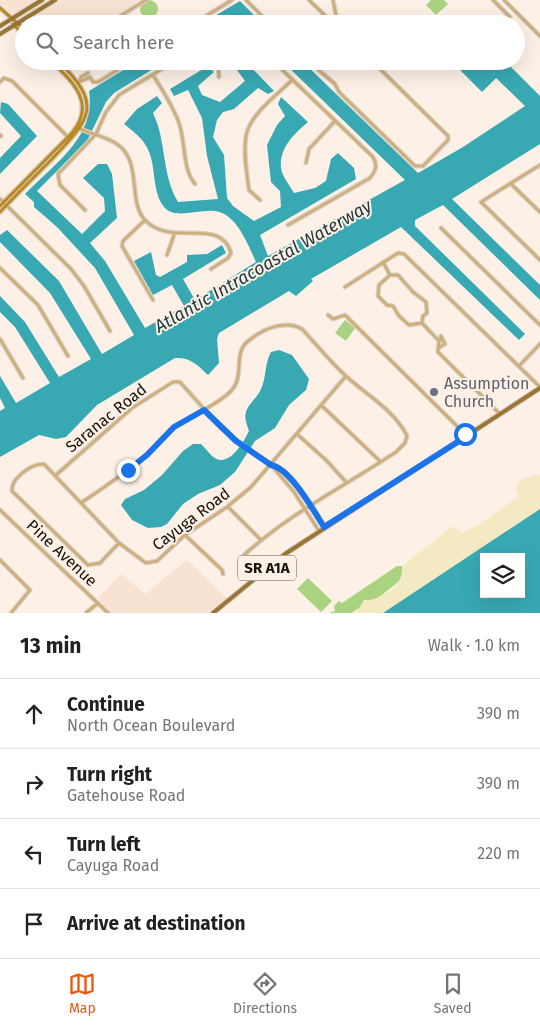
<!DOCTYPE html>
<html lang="en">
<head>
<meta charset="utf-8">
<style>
	:root { --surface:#fff; --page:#f2f2f2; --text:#202124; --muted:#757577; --line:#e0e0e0; --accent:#ea580c }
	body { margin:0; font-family:"Fira Sans",sans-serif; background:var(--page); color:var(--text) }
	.controls { position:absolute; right:15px; bottom:15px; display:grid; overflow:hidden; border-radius:0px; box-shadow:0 5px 20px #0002 }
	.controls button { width:45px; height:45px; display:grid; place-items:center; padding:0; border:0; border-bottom:1px solid var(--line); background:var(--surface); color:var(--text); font:25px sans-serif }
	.stop { position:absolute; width:15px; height:15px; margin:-11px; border:4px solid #1a73e8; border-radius:50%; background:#fff }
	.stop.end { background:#1a73e8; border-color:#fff; box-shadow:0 1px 5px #0008 }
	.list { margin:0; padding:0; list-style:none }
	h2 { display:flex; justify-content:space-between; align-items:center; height:65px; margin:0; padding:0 20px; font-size:21px }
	h2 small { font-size:16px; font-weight:400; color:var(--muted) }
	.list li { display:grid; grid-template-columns:32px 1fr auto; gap:15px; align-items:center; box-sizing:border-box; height:70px; padding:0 20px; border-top:1px solid var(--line) }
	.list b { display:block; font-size:19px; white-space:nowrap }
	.list p { margin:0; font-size:16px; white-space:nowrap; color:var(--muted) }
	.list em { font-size:16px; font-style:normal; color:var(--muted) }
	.icon { flex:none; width:28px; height:28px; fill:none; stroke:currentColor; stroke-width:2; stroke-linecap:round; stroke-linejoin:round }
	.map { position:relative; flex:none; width:540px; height:613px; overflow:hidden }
	.search { position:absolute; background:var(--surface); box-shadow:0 5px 20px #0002; left:15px; right:15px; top:15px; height:55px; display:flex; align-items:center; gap:12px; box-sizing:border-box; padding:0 18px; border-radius:28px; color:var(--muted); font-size:19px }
	.sheet { height:345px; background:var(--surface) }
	nav { display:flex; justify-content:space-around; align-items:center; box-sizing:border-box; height:70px; border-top:1px solid var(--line); background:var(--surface); font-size:14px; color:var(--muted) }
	nav a { display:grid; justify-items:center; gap:2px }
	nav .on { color:var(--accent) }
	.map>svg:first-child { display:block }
	.built { fill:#f8e2d1 }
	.green { fill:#aad381 }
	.sand { fill:#f3eac4 }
	.water { fill:#38a9b3; fill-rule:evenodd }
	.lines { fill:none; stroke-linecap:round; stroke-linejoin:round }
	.street-casing { stroke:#d8cdc4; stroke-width:5 }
	.secondary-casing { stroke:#d8cdc4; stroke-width:5.5 }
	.primary-casing { stroke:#d8cdc4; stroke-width:6 }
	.street { stroke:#ceae75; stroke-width:2.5 }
	.secondary { stroke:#ba8a23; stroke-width:3 }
	.primary { stroke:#997634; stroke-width:4 }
	.route { stroke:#1a73e8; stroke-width:6 }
	.worship-dot { fill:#6b7280; stroke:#fdf1e7; stroke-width:2 }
	.labels { text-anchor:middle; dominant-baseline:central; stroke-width:4; stroke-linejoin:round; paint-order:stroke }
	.shield { fill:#fdf1e7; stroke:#5d5650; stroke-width:1 }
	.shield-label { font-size:15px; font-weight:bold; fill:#18130f }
	.worship-label { font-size:16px; fill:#5b616d; stroke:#fdf1e7; text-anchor:start }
	.street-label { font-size:16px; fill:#18130f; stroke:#fdf1e7 }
	.water-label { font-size:18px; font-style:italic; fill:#213a3d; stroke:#fdf1e7 }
</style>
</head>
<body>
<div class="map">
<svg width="540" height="613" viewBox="0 0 540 613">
	<rect width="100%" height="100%" fill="#fdf1e7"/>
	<path class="built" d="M0,0h140l-39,24h-77l-24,-20z
		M187,560l40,38 -19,15h-97l-13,-15 23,-24 24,20z"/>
	<path class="green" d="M431,0h13l4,4 -12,11 -10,-10z
		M140 9a9 9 0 1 1 18 0a9 9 0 1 1-18 0Z
		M345,320l10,8 -9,13 -11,-8z
		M397,566h5l1,12 -21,17 -31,18h-22l6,-2 -1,-5 5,-5 3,2z
		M308,578l24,23 -11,11 -24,-23z"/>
	<path class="sand" d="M538,474l2,1v34l-157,104h-32l8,-5 5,-8c17,1 41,-15 38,-34l51,-40 9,7 19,-10 38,-27 -3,-7 4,-9z"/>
	<path class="water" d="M240,1l23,23h-20l-5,-6 -10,6h-27z
		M138,61h28l-52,32 -8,9 -19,39 -50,50 45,43 23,-23 -1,-13 -21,-20 15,-14h9l5,10 5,44 -27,25 15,18 40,67 39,-22 -12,-21 -19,10 -19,-34 17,-9 5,23 4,2 27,-15v-7l20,-1 15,-9 4,8 -43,26 12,21 61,-38c-7,-15 -17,-42 -34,-49 -17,-8 -46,9 -58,-6 -12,-15 -8,-39 -15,-55 -4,-12 -15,-20 -25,-28l13,-15 20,-13 5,7 -9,10c14,29 8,60 25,89l40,-3 -11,-43 -5,-38 -14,-28 -14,6 -4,-7 38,-23 6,6 -16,14 4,9 18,7 25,-21 -8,-11 -9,-2 -7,-7h24l29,30 -6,3 -10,-6 -24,21 -11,3 -6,8 -4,17 11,18 3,43 6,8 21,15 27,-14 -1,-16 -9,-9 -4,-37 10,-20 8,-9 -7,-12 3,-7 27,25c-14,12 -29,26 -27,46 1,8 9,18 13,25l21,-5 11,-7 5,-22 7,-6 16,15 2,11 -96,56 8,21 137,-76 -123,-119h20l116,112 45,-26 62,-41 -29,-28 -14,14 -28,-28 3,-3h48l35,35v48l-88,55 88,86v15l-97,-95 -28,15v6l110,108 -6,6 -118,-113 -90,52 2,2 -17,15 -7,-5 -70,42 -2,6 2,24 -11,12c-10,-10 -18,-18 -33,-17l-78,47 -31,32 -10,2 -17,-4 -39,22v-46l5,-3 -5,-10v-22l16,27 34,-20 -35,-56 -15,-15v-16l25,26 34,55 32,-18 -41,-66 -50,-51v-7l7,-5 52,51 43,73 32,-19 -39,-67 -38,-41 -23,-20v-5l-9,-8c30,-31 71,-57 64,-103z
		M1,102l7,2 29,32 -37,38v-16l21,-22 -21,-23z
		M279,350l13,5 17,24 -3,11 -17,15 -14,23 -20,13 -20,31 -15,13 -22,9 -15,10 -16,20 -6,3 -13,1 -16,-8 -11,-15 4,-6 19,-9 18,-15 21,-24 10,-7h8c4,4 7,8 11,12 16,14 31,-13 37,-25 -2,-6 -5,-13 -3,-19 2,-8 12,-15 15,-23 6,-13 3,-24 10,-37z
		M540,509v104h-157zM484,557h37v37h-37z"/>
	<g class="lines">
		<g class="street-casing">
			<path id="street" d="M246,0l24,24
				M309,0l25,24
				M333,0l3,15 6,9
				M493,0l17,17
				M504,0l36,36
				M107,24l39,-24
				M193,24l39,-24
				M218,61l1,16
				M273,61l100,96c5,9 3,13 -3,21l-82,47
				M308,61l27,23 4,8 76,74h8l25,-26v-4l-76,-75
				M380,61l5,5
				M88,73l-7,4 -2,5 11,-5 3,5h5l34,-21
				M153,75c10,16 20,31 26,48 7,20 3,45 16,61
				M0,82l4,-4 8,3 56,56
				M78,128c13,6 27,8 39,16 26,18 10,57 28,76 26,28 76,-4 86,33l-3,5 -17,11
				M0,135l1,1
				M306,163l3,-14 26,-28
				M540,165l-59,37 59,58
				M511,184l29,28
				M0,199l71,70 13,17 26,45
				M260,200l-11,-10c-2,-17 -6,-36 -3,-54 4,-22 31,-41 46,-56
				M85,210l-25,-25 -2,-11 38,-40 10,-22 13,-17 56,-34
				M145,220l-22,21 -1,5 31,54
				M441,228l99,97
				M167,255l7,-20
				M383,262l7,13h8l15,17 13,10 1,11 -4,3 -1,7
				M0,268l38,37 30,51
				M390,275l-11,10 -1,11 9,9 6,1 6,10 10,9 13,-2
				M345,287l53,-34 6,1 136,133
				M328,315l5,4 12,-4 122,121
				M422,323l17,18
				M0,339l23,39
				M438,348l7,-4 -4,-8c-2,5 -3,10 -3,16l62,62
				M519,366l21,-22
				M321,405l60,57
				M297,434l29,26 20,22
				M271,465l23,27 25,39
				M56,475l76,-67 41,-26h7l41,46 31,24 19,13 6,1 8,8 13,14 26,39
				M81,503c22,-15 45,-30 65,-48 10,-9 19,-21 30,-29 18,-12 40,-20 55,-35 14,-14 2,-37 16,-49 15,-13 38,-23 55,-13 15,16 29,34 45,48 20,18 48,34 60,59l-2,7 -9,9c-51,34 -106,61 -152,103
				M228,507l33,33
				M0,510l108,103
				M185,535l37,35 1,4
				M119,543l-19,20 -12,2 -76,-74c-1,-13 19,-27 32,-27l75,79 27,20 11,-2 28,-26 42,-28 24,-20 95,-111
				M0,560l30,30 -19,23
				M86,613l12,-10"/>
		</g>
		<g class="secondary-casing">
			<path id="secondary" d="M0,8l24,21
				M13,24l11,11
				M0,206l72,-73c25,-30 0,-52 -21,-72
				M0,212c17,-18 34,-35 52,-53 38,-40 52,-54 6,-98"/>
		</g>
		<g class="primary-casing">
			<path id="primary" d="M0,26l42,-26
				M0,34l55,-34
				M213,613l72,-59 255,-166"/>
		</g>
		<use href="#street" class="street"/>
		<use href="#secondary" class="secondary"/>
		<use href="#primary" class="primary"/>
	</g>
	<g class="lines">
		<path class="route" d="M128,470l19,-15 27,-28 30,-17 32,31 35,24c19,3 43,46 53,62l143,-91 -2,-2"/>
	</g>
	<circle class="worship-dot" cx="434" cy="392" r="5"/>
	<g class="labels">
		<rect class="shield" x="238" y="555.5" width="58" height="25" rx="4"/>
		<g class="shield-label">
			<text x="267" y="568">SR A1A</text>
		</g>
		<g class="worship-label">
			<text x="444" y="383">Assumption<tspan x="444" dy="18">Church</tspan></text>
		</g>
		<g class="street-label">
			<text transform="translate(106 418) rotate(-39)">Saranac Road</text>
			<text transform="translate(191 519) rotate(-37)">Cayuga Road</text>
			<text transform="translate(62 553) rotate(43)">Pine Avenue</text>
		</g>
		<g class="water-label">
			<text transform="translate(263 266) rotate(-30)">Atlantic Intracoastal Waterway</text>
		</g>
	</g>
</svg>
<div class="controls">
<button><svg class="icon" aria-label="layers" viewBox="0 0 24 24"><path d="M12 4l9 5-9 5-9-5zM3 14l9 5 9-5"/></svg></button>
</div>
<div class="stop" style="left:465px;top:434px"></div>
<div class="stop end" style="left:128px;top:470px"></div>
<div class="search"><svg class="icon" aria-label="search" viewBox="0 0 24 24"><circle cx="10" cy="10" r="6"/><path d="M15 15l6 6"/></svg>Search here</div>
</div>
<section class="sheet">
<h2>13 min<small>Walk · 1.0 km</small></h2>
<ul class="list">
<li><svg class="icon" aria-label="ahead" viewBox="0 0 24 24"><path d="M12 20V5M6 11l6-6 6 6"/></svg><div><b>Continue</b><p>North Ocean Boulevard</p></div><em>390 m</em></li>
<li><svg class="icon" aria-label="right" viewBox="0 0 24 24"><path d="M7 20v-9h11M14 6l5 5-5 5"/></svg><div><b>Turn right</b><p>Gatehouse Road</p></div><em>390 m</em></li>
<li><svg class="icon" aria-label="left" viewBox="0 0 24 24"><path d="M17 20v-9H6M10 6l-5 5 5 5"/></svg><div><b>Turn left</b><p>Cayuga Road</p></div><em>220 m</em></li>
<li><svg class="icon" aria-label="arrive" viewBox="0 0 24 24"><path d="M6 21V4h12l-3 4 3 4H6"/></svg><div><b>Arrive at destination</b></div></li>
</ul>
</section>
<nav>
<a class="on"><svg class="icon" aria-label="map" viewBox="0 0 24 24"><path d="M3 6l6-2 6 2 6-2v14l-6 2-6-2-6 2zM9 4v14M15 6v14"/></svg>Map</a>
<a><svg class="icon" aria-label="directions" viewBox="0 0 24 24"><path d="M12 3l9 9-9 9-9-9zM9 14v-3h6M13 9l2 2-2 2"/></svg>Directions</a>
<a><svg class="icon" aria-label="saved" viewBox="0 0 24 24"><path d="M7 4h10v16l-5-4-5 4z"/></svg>Saved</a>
</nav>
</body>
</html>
